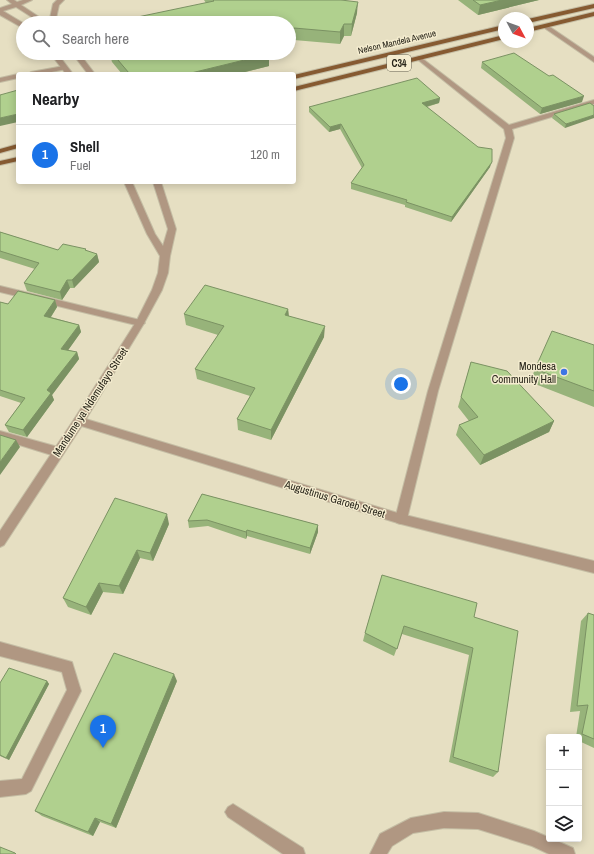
<!DOCTYPE html>
<html lang="en">
<head>
<meta charset="utf-8">
<style>
	:root { --surface:#fff; --page:#f6f6f6; --text:#202124; --muted:#757577; --line:#e0e0e0; --accent:#1a73e8 }
	body { margin:0; font-family:"Archivo Narrow",sans-serif; background:var(--page); color:var(--text) }
	.controls { position:absolute; right:12px; bottom:12px; display:grid; overflow:hidden; border-radius:4px; box-shadow:0 2px 10px #0003 }
	.controls button { width:36px; height:36px; display:grid; place-items:center; padding:0; border:0; border-bottom:1px solid var(--line); background:var(--surface); color:var(--text); font:20px sans-serif }
	.compass { position:absolute; left:498px; top:12px; width:36px; height:36px; border-radius:50%; background:var(--surface); box-shadow:0 2px 10px #0003; rotate:131deg }
	.you { position:absolute; left:401px; top:384px; width:14px; height:14px; margin:-10px; border:3px solid #fff; border-radius:50%; background:#1a73e8; box-shadow:0 0 0 6px #1a73e833 }
	.badge { display:grid; place-items:center; width:26px; height:26px; border-radius:50%; background:var(--accent); color:#fff; font-size:13px; font-weight:700 }
	.pin { position:absolute; translate:-50% -33px; filter:drop-shadow(0 1px 2px #0008) }
	.pin::after { content:''; position:absolute; top:21px; width:14px; height:12px; background:inherit; clip-path:polygon(0 0,100% 0,50% 100%) }
	.list { margin:0; padding:0; list-style:none }
	h2 { display:flex; justify-content:space-between; align-items:center; height:52px; margin:0; padding:0 16px; font-size:17px }
	h2 small { font-size:13px; font-weight:400; color:var(--muted) }
	.list li { display:grid; grid-template-columns:26px 1fr auto; gap:12px; align-items:center; box-sizing:border-box; height:60px; padding:0 16px; border-top:1px solid var(--line) }
	.list b { display:block; font-size:15px; white-space:nowrap }
	.list p { margin:0; font-size:13px; white-space:nowrap; color:var(--muted) }
	.list em { font-size:13px; font-style:normal; color:var(--muted) }
	.icon { flex:none; width:22px; height:22px; fill:none; stroke:currentColor; stroke-width:2; stroke-linecap:round; stroke-linejoin:round }
	.map { position:relative; flex:none; width:594px; height:854px; overflow:hidden }
	.search { position:absolute; background:var(--surface); box-shadow:0 2px 10px #0003; left:16px; top:16px; width:280px; height:44px; display:flex; align-items:center; gap:10px; box-sizing:border-box; padding:0 14px; border-radius:22px; color:var(--muted); font-size:15px }
	.panel { position:absolute; background:var(--surface); box-shadow:0 2px 10px #0003; left:16px; top:72px; width:280px; height:112px; border-radius:4px }
	.map>svg:first-child { display:block }
	.lines { fill:none; stroke-linecap:round; stroke-linejoin:round }
	.service-casing { stroke:#c4bda4; stroke-width:2 }
	.minor-casing { stroke:#c4bda4; stroke-width:2 }
	.tertiary-casing { stroke:#c4bda4; stroke-width:2 }
	.primary-casing { stroke:#c4bda4; stroke-width:2 }
	.service { fill:#b09782; fill-rule:evenodd }
	.minor { fill:#b09782; fill-rule:evenodd }
	.tertiary { fill:#b09782; fill-rule:evenodd }
	.primary { fill:#865a31; fill-rule:evenodd }
	.wall { fill:#97b37a }
	.shaded-wall { fill:#7b9263 }
	.building { fill:#b0d08e; stroke:#7b9263 }
	.poi-dot { fill:#3d75e4; stroke:#f4eccf; stroke-width:1.5 }
	.labels { text-anchor:middle; dominant-baseline:central; stroke-width:3; stroke-linejoin:round; paint-order:stroke }
	.far-street-label { font-size:9px; fill:#272419; stroke:#f4eccf }
	.shield { fill:#f4eccf; stroke:#646050; stroke-width:1 }
	.shield-label { font-size:10px; font-weight:bold; fill:#272419 }
	.poi-label { font-size:11px; fill:#272419; stroke:#f4eccf; text-anchor:end }
	.street-label { font-size:11px; fill:#272419; stroke:#f4eccf }
</style>
</head>
<body>
<div class="map">
<svg width="594" height="854" viewBox="0 0 594 854">
	<rect width="100%" height="100%" fill="#e6dfc2"/>
	<g class="lines">
		<g class="service-casing">
			<path id="service" d="M543,25h4l47,32v5l-51,-35z
				M419,56l90,69 85,-25v4l-82,25 2,9 -76,253 -31,128 -2,4 -4,1 -4,-1 -2,-4 33,-128 78,-253 -2,-9 -87,-70 -1,-1z
				M64,66l2,1v2l-24,5h-14l3,-2z
				M18,74v4l-18,4v-4z
				M0,642l72,20 9,29 -50,100 -5,3 -26,3v-16l22,-2 45,-89 -5,-18 -62,-16z
				M233,804l70,44 2,6h-22l-55,-37 -3,-5 3,-5z
				M444,812l34,1 56,18 39,17 2,6h-26l-17,-8 -54,-17 -34,-1 -31,5 -21,13 -5,8h-17l10,-20 31,-16z"/>
		</g>
		<g class="minor-casing">
			<path id="minor" d="M0,286l140,34 5,3 -5,3 -140,-34z
				M79,417l322,97 193,47v12l-193,-49 -326,-100 -1,-3 1,-3z
				M0,431l58,16 4,2 2,3 -2,3 -4,2 -58,-18z"/>
		</g>
		<g class="tertiary-casing">
			<path id="tertiary" d="M7,0h7l3,2 6,-2h9l-11,5 27,18h-7l-25,-16 -13,4 20,12v5l-2,-1 -21,-12v-7l12,-4z
				M57,0h7l-5,5 -4,18h-6l4,-19z
				M50,53h7l16,21h-7z
				M72,53h7l16,21h-7z
				M124,182h8l23,52 8,12 5,-17 -15,-47h8l15,47 -6,27 -2,17 -6,17 -19,35 -60,99 -79,121 -4,2v-16l75,-113 61,-96 16,-32 6,-17 2,-17 -13,-22z"/>
		</g>
		<g class="primary-casing">
			<path id="primary" d="M594,4v4l-66,15v-4z
				M594,12v4l-66,16v-4z
				M504,25v4l-210,50v-4z
				M504,35v4l-210,52v-4z
				M18,144v4l-18,5v-4z
				M18,157v4l-18,4v-4z"/>
		</g>
		<use href="#service" class="service"/>
		<use href="#minor" class="minor"/>
		<use href="#tertiary" class="tertiary"/>
		<use href="#primary" class="primary"/>
	</g>
	<path class="wall" d="M204,0h137l16,13 -6,23h-7l-4,8 -46,-4 -1,3h-4v-20l-83,-20z
		M458,0h81l-61,15z
		M109,53h158l2,13 -32,8h-115l-10,-12 -2,-7z
		M482,62l100,40 -42,12 -59,-46z
		M440,98l-1,5 -12,4 63,60 -39,55 -46,-15v-2l-54,-16v-6l11,-15 -22,-39 -11,3 -20,-20v-5z
		M594,106l-29,22 -13,-10 2,-4z
		M0,232l58,18 28,1 11,3 2,8 -25,26h-4l-8,12 -35,-9 -3,-8 11,-14 -35,-11z
		M55,300l2,7 -6,10 28,8 2,7 -13,18 9,2 2,7 -27,36 2,5 -27,37 -18,-5 -4,-7 16,-22 -21,-7v-94l8,2z
		M288,309l1,7 35,21 -53,103 -33,-10 -1,-11 13,-23 -53,-17 -2,-10 23,-34 -32,-10 -2,-11z
		M594,345v62l-64,-25 5,-13z
		M471,362l83,59 -5,11 -69,33 -24,-30 3,-10 10,-4 -11,-14z
		M202,494l116,31v7l-8,22 -63,-18 -1,3 -38,-13 -19,2 -1,-7z
		M169,524l-16,37 -13,-3 -17,36 -20,-2 -12,23 -23,-8 -5,-9z
		M382,575l92,42 24,155 -5,5 -44,-15 20,-107 -67,-21 -8,22 -31,-15 2,-8z
		M588,613l6,2v133l-15,-7v-4h-3l4,-26 -10,1 11,-91z
		M47,681l2,3 -40,76 -9,-4v-73z
		M177,681l-61,147 -16,-6 -7,14 -51,-20 -7,-5z"/>
	<path class="shaded-wall" d="M502,0h37l-61,15 2,-10z
		M358,2l-1,11 -6,23 1,-12z
		M344,24v12l-4,8v-12z
		M294,28v12l-1,3v-11z
		M269,54v12l-32,8h-50z
		M584,96l-2,6 -42,12 2,-6z
		M440,98l-1,5 -18,5 1,-5z
		M18,114v8l-18,4v-8z
		M594,115v3l-29,10 1,-4z
		M341,124l-1,5 -11,3 1,-5z
		M492,162l-2,5 -39,55 1,-5z
		M97,254l2,8 -25,26 -2,-8z
		M67,280l3,8 -8,12 -2,-8z
		M55,300l2,7 -10,16 -3,-7z
		M288,309l1,11 -4,-5z
		M79,325l2,7 -17,24 -3,-7z
		M325,326l-1,11 -53,103v-10z
		M77,352l2,7 -27,36 2,5 -27,37 -4,-7 24,-40z
		M554,421l-5,11 -69,33 4,-10z
		M16,440l4,7 -20,28v-13z
		M167,514l2,10 -16,37 -3,-8z
		M318,525v7l-8,22v-6z
		M247,530v6l-1,3v-7z
		M137,550l3,8 -17,36 -4,-8z
		M99,583l4,9 -12,23 -5,-8z
		M174,674l3,7 -61,147 -5,-4z
		M47,681l2,3 -40,76 -3,-2z
		M95,818l5,4 -7,14 -5,-4z"/>
	<path class="building" d="M213,0h128l17,2 -6,22h-8l-4,8 -46,-4 -1,4 -4,-1v-8h-180l105,-22z
		M473,0h29l-22,5z
		M112,53h155l2,1 -82,20h-55l-3,-1z
		M514,53l35,23 4,-1 31,21 -42,12 -60,-46z
		M417,78l23,20 -18,5 56,44 14,2v13l-40,55 -46,-15 1,-2 -56,-17 13,-18 -23,-41 -11,3 -21,-20z
		M18,90v24l-18,4v-23z
		M590,103l4,3v9l-28,9 -12,-10z
		M0,232l58,18 5,-6 23,5 -1,1 12,4 -25,26h-5l-7,12 -36,-9 15,-20 -39,-12z
		M205,285l83,24 -3,6 40,11 -54,104 -34,-11 18,-31 -60,-19 29,-43 -40,-12z
		M18,291l37,9 -11,16 35,9 -18,24 16,3 -30,38 4,3 -28,37 -18,-5 20,-27 -25,-8v-88l8,2z
		M552,331l42,14v46l-59,-22z
		M471,362l36,9 47,50 -70,34 -25,-30 19,-8 -17,-20z
		M0,435l16,5 -16,22z
		M202,494l116,31 -8,23 -63,-18 -1,2 -39,-12 -19,1z
		M115,498l52,16 -17,39 -13,-3 -18,36 -20,-3 -13,24 -23,-9z
		M382,575l95,28 -3,14 44,14 -20,141 -45,-15 20,-109 -69,-22 -7,23 -32,-16z
		M588,613l6,2v124l-12,-5 6,-29 -11,1z
		M114,653l60,21 -63,150 -16,-6 -7,14 -53,-21z
		M9,668l38,13 -41,77 -6,-3v-72z
		M0,847l15,6 1,1h-16z"/>
	<circle class="poi-dot" cx="564" cy="372" r="4"/>
	<g class="labels">
		<g class="far-street-label">
			<text transform="translate(397 42) rotate(-13)">Nelson Mandela Avenue</text>
		</g>
		<rect class="shield" x="387" y="55" width="24" height="16" rx="3"/>
		<g class="shield-label">
			<text x="399" y="63">C34</text>
		</g>
		<g class="poi-label">
			<text x="556" y="366">Mondesa<tspan x="556" dy="13">Community Hall</tspan></text>
		</g>
		<g class="street-label">
			<text transform="translate(90 402) rotate(-57)">Mandume ya Ndemufayo Street</text>
			<text transform="translate(335 499) rotate(17)">Augustinus Garoeb Street</text>
		</g>
	</g>
</svg>
<div class="controls">
<button>+</button>
<button>−</button>
<button><svg class="icon" aria-label="layers" viewBox="0 0 24 24"><path d="M12 4l9 5-9 5-9-5zM3 14l9 5 9-5"/></svg></button>
</div>
<svg class="compass" viewBox="-18 -18 36 36"><path d="M0-13l5 13h-10z" fill="#e53935"/><path d="M0 13l5-13h-10z" fill="#757577"/></svg>
<div class="you"></div>
<div class="pin badge" style="left:103px;top:748px">1</div>
<div class="search"><svg class="icon" aria-label="search" viewBox="0 0 24 24"><circle cx="10" cy="10" r="6"/><path d="M15 15l6 6"/></svg>Search here</div>
<section class="panel">
<h2>Nearby<small></small></h2>
<ul class="list">
<li><span class="badge">1</span><div><b>Shell</b><p>Fuel</p></div><em>120 m</em></li>
</ul>
</section>
</div>
</body>
</html>
